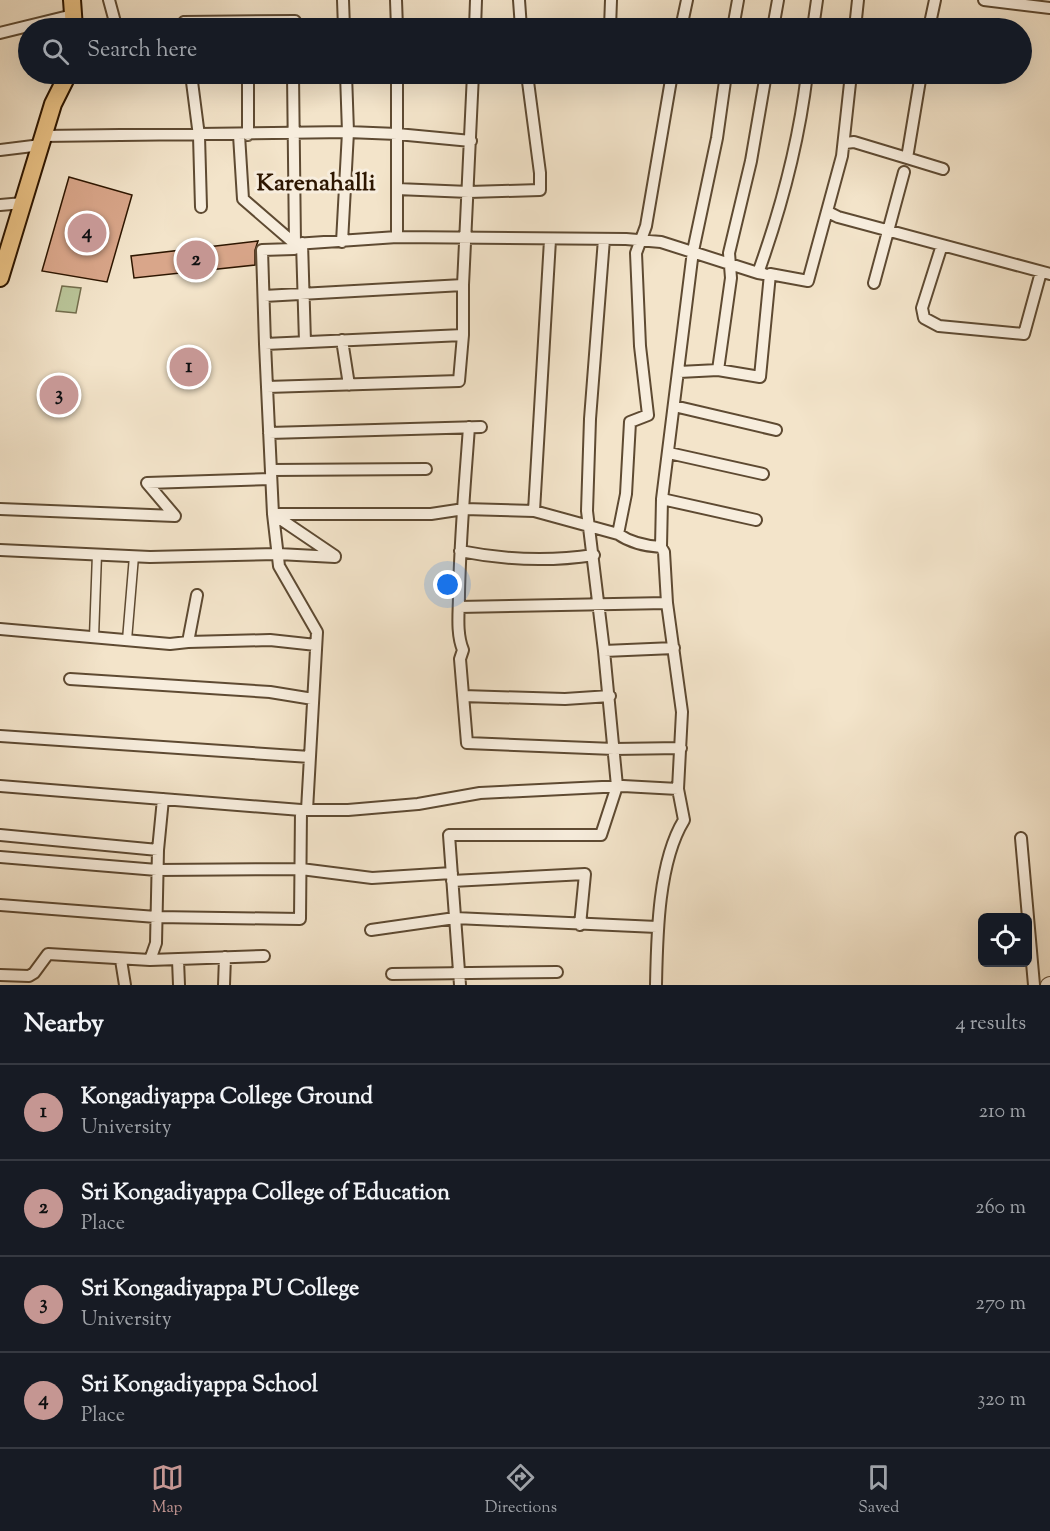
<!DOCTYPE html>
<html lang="en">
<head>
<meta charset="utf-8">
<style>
	:root { --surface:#171b24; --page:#20242c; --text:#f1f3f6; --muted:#9ea1a6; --line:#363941; --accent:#c59692 }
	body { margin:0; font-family:"Sorts Mill Goudy",serif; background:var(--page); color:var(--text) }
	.controls { position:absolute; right:18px; bottom:18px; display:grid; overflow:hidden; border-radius:9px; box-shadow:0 6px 24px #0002 }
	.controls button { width:54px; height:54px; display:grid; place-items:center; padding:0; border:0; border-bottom:2px solid var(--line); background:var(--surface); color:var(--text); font:30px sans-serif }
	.you { position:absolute; left:448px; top:585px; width:21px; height:21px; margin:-15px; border:4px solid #fff; border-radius:50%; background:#1a73e8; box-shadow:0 0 0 9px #1a73e833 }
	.badge { display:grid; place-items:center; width:39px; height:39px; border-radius:50%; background:var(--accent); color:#111; font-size:20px; font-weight:700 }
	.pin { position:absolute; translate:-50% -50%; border:3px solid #fff; box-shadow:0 2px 6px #0006 }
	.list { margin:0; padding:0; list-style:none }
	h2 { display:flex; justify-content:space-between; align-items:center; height:78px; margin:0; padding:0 24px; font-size:26px }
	h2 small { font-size:20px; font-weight:400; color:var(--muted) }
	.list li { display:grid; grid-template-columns:39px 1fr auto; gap:18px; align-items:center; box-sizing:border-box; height:96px; padding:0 24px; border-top:2px solid var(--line) }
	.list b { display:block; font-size:22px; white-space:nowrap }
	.list p { margin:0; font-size:20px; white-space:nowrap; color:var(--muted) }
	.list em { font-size:20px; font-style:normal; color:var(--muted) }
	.icon { flex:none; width:33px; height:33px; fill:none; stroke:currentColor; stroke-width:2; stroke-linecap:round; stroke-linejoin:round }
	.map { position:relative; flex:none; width:1050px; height:985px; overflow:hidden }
	.search { position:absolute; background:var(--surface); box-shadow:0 6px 24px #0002; left:18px; right:18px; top:18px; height:66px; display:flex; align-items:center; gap:15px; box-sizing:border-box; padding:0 21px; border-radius:33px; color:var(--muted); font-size:22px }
	.sheet { height:462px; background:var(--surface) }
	nav { display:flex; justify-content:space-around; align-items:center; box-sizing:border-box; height:84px; border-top:2px solid var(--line); background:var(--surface); font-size:16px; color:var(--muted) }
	nav a { display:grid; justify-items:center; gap:3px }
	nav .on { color:var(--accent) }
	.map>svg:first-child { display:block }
	.green { fill:#b9c498; stroke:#736d4c; stroke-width:1.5 }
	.building { fill:#d9a68a; stroke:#2d1600; stroke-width:1.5 }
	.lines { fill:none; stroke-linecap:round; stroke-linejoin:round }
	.pedestrian-casing { stroke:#5e4a32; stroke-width:11 }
	.minor-casing { stroke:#5e4a32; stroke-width:14 }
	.tertiary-casing { stroke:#5e4a32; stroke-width:16 }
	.primary-casing { stroke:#2d1600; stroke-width:20 }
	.pedestrian { stroke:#f7eddd; stroke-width:8 }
	.minor { stroke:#f7eddd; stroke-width:10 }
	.tertiary { stroke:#f7eddd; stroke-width:14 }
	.primary { stroke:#eac285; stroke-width:16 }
	.labels { text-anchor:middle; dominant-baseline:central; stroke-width:6; stroke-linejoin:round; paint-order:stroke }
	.neighbourhood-label { font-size:24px; font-weight:bold; fill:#2d1600; stroke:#f7eddd }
</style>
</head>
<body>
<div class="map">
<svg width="1050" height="985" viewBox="0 0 1050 985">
	<rect width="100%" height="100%" fill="#f3e4ca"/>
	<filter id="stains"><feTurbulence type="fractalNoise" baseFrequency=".00333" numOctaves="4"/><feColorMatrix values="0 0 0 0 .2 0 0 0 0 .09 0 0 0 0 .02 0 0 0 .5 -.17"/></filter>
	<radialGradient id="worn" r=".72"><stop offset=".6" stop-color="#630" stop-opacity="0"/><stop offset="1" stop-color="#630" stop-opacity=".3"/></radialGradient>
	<path class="green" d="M62,286l19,2 -5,25 -20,-2z"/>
	<path class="building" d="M69,177l63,18 -25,87 -65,-11z
		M258,241l-3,9v15l-121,13 -3,-22z"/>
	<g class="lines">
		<g class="pedestrian-casing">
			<path id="pedestrian" d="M94,637l3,-83
				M127,640l7,-84"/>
		</g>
		<g class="minor-casing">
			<path id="minor" d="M343,0l1,28
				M396,0l1,28
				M519,0l2,28
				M984,0l66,8
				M94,28l21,-6 -6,-22
				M185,28l-1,-6 111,-1v7
				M475,28l1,-28
				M610,28l1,-28
				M681,28l6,-28
				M733,28l5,-28
				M773,28l5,-28
				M813,28l4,-28
				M855,28l3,-28
				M929,28l6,-28
				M0,33l73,-18
				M191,74l8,62 2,71
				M248,74v61
				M239,135l4,64 52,45 -2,-170
				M43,136l305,-4 49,2v-60
				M843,147l2,-4 9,-1 53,16 14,-84
				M0,150l41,-5
				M907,158l36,11
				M397,189l72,3 71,-2v-17l-13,-99
				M0,205l23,-2
				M828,212l10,5 212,57
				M397,237v-103l74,7
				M604,239l-14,180 -3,92 17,140
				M342,242l6,-110 -2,-58
				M302,243l3,99
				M942,245l-20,63 2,10 15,8 85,8 17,-62
				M764,274l-6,-1c23,-64 41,-132 49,-199
				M874,283l30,-111
				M264,296l199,-11
				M463,335l-198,9 -3,-94 32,-1 1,-5 102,-7 229,2 35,3 97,31
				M342,340l7,45
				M265,344l2,43 192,-6 4,-46v-50l10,-211
				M718,370l13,-92 -2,-25 22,-92 15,-87
				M679,372l39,-2 42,7 10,-103 38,7 34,-125 9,-82
				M267,387l6,127h158l33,-5 70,2 16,-271
				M674,406l102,24
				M469,427c-4,56 -9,111 -10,167 0,18 -3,39 4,56l-3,9 7,84 147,6 67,-1
				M269,433l212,-6
				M669,453l94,21
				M271,470l155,-1
				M662,499l31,-248 24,-113 9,-64
				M0,509l175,7 -28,-33 124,-4
				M534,511l84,23c13,9 27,12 43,13
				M273,514l6,52 38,66 -10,178
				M273,514l62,42
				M618,534l8,-40 4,-72 18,-7 -8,-69 -4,-93 10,-27 26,-152
				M0,550l150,7 128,-3 57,3
				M460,551c45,9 88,11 134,4
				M459,607l208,-4
				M0,629l170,15 18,-2 9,-47
				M188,642l82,-2 46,5
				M70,679l200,13 43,7
				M463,696l102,3 45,-3
				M0,736l310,21
				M0,786l301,24h47l70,-6 62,-11 143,-7 55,3
				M0,835l158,15
				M1021,838l13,147
				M0,857l157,13 144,-1 71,9 80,-5
				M452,881l133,-7 -5,51
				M0,905l156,12 144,2 1,-109
				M371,930l84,-12 202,9
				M121,960l4,25
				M150,960l114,-4
				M178,960l1,25
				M392,974l165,-2
				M0,975l29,1 5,-3 14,-19 102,6 6,-17 2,-93 5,-51
				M224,985l1,-28
				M460,985l-11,-150h152l16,-49 -13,-135 70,-3
				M656,985c1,-49 2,-123 28,-165l-6,-31 4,-77 -15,-109 -3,-51 -3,-5 1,-48 94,21"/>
		</g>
		<g class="tertiary-casing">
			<path id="tertiary" d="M1048,985l2,-1"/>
		</g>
		<g class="primary-casing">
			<path id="primary" d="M72,0l2,28
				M0,278l53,-174 15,-30"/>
		</g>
		<use href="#pedestrian" class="pedestrian"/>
		<use href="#minor" class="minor"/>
		<use href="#tertiary" class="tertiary"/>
		<use href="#primary" class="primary"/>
	</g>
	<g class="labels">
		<g class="neighbourhood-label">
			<text x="316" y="184">Karenahalli</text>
		</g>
	</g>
	<rect width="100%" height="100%" filter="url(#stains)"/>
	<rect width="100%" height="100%" fill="url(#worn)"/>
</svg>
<div class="controls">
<button><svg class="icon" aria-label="locate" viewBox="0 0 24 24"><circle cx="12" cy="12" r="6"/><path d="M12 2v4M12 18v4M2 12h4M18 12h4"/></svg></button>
</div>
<div class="you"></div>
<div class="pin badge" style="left:189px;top:367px">1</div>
<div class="pin badge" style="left:196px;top:260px">2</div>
<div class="pin badge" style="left:59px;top:395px">3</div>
<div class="pin badge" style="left:87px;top:233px">4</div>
<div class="search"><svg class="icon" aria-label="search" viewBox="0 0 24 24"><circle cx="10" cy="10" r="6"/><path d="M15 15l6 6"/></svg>Search here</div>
</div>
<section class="sheet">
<h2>Nearby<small>4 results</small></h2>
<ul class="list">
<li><span class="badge">1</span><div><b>Kongadiyappa College Ground</b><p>University</p></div><em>210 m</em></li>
<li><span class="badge">2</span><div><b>Sri Kongadiyappa College of Education</b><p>Place</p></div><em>260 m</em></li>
<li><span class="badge">3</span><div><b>Sri Kongadiyappa PU College</b><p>University</p></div><em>270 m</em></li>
<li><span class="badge">4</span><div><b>Sri Kongadiyappa School</b><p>Place</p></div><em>320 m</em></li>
</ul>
</section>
<nav>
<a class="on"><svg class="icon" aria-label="map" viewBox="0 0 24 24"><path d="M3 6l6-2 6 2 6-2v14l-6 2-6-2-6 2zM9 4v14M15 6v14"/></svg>Map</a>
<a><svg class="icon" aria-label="directions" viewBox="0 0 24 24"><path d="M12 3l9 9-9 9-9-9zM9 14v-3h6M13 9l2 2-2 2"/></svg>Directions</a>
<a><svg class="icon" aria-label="saved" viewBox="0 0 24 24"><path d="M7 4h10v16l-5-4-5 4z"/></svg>Saved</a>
</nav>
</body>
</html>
